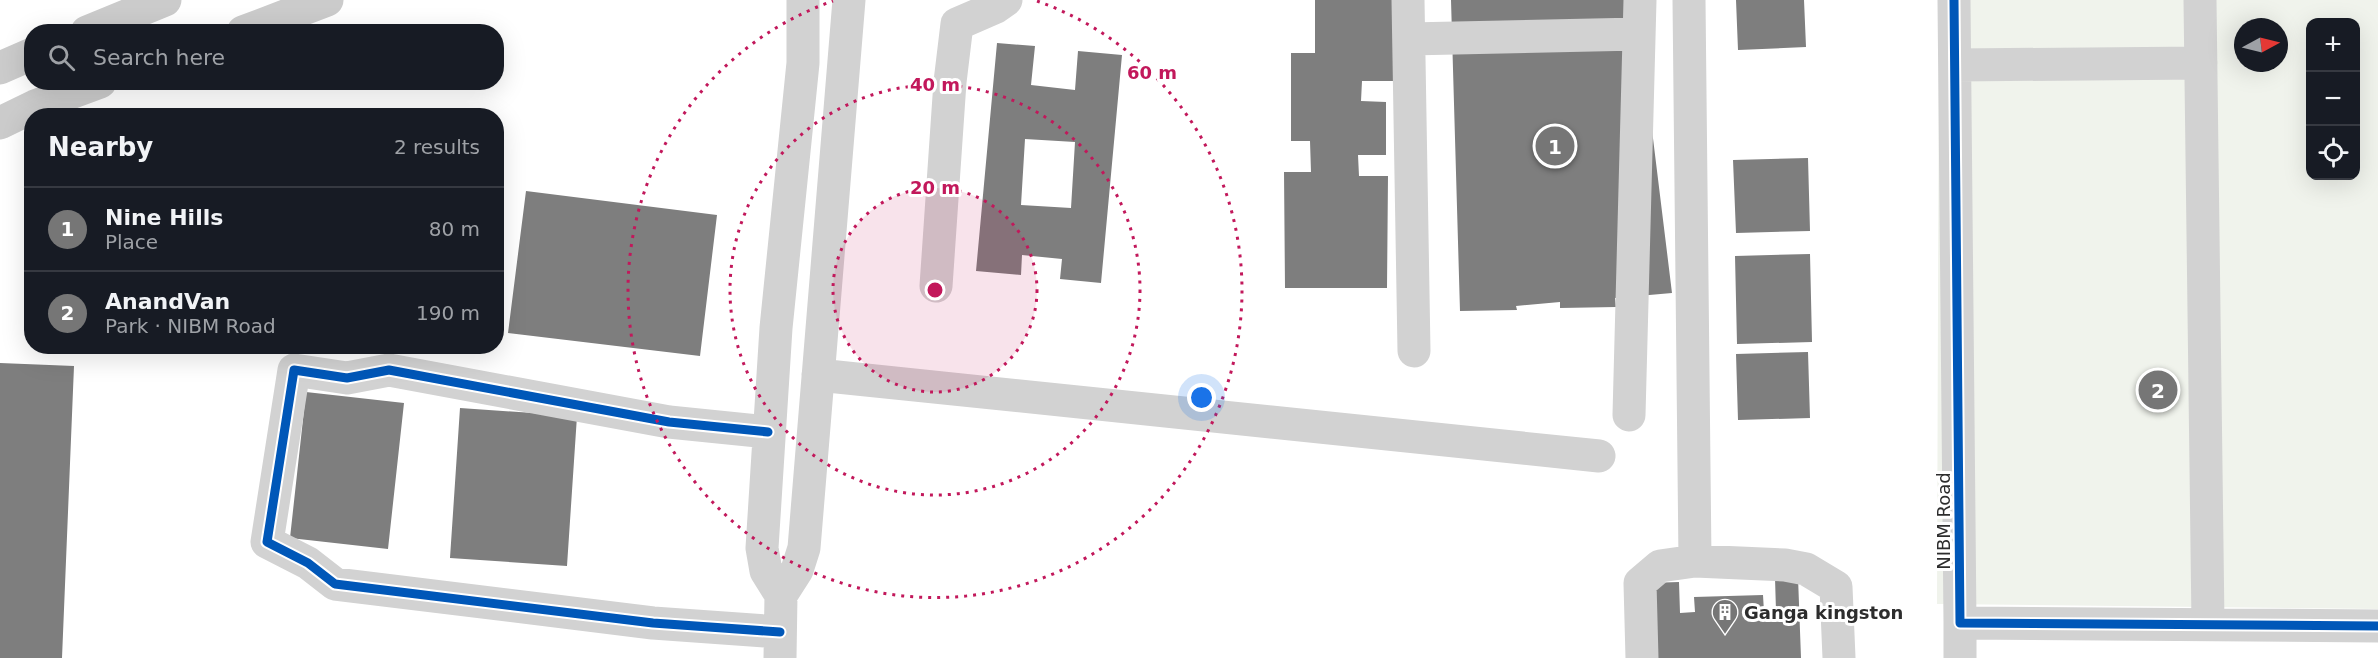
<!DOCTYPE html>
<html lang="en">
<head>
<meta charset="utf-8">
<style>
	:root { --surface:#171b24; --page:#20242c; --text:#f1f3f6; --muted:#9ea1a6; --line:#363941; --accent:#767676 }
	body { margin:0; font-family:"DejaVu Sans",sans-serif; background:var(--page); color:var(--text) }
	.controls { position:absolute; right:18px; top:18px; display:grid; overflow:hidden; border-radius:12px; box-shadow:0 6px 24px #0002 }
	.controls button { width:54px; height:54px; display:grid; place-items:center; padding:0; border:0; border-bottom:2px solid var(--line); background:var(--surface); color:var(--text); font:30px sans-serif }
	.compass { position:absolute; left:2234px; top:18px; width:54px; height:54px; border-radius:50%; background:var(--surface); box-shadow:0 6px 24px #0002; rotate:83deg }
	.you { position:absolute; left:1202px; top:398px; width:21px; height:21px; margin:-15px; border:4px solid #fff; border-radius:50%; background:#1a73e8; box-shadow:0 0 0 9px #1a73e833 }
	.badge { display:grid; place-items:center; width:39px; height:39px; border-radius:50%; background:var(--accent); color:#fff; font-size:20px; font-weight:700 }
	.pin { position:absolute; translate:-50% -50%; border:3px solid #fff; box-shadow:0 2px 6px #0006 }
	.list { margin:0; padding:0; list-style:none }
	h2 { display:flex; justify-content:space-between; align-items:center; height:78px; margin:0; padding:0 24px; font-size:26px }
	h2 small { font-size:20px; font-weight:400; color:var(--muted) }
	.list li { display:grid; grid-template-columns:39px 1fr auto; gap:18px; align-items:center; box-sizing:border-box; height:84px; padding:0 24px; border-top:2px solid var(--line) }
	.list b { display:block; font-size:22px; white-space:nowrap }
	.list p { margin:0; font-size:20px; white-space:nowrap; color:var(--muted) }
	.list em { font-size:20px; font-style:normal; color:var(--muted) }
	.icon { flex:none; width:33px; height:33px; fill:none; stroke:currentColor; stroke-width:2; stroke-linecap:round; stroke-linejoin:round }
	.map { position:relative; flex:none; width:2378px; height:658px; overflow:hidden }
	.search { position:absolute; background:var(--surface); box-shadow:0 6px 24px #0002; left:24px; top:24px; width:480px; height:66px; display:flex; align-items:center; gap:15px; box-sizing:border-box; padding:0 21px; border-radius:24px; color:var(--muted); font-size:22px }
	.panel { position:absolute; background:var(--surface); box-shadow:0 6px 24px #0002; left:24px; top:108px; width:480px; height:246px; border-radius:24px }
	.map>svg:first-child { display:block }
	.green { fill:#f0f3ec; fill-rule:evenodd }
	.building { fill:#7e7e7e; fill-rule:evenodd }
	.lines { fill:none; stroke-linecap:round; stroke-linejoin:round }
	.street { stroke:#d2d2d2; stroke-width:33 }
	.secondary { stroke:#cbcbcb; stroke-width:33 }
	.cycleway-casing { stroke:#fff; stroke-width:13 }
	.cycleway { stroke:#0057b8; stroke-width:9 }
	.ring { fill:none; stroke:#c2185b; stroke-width:3; stroke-dasharray:3 6 }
	.labels { text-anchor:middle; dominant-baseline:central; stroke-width:6; stroke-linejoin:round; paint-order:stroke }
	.street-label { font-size:18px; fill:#2d2d2d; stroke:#fff }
	.poi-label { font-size:18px; font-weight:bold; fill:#2d2d2d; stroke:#fff; text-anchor:start }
	.centre { fill:#c2185b; stroke:#fff; stroke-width:3 }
	.ring-label { font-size:18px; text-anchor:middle; font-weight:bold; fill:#c2185b; stroke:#fff; stroke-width:6; stroke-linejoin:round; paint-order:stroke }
</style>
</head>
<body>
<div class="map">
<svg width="2378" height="658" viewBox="0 0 2378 658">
	<rect width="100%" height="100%" fill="#fff"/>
	<path class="green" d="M1939,0h439v609l-441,-5zM2310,22h46v154h-46zM2243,27h36v36h-36z"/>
	<path class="building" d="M1315,0h82l1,81h-36l-1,20 25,1v53h-28l1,21h29l-1,112h-102l-1,-116h27l-1,-31h-19v-88h24z
		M1451,0h185l36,293 -57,5 1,9 -56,1v-6l-44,4 1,4 -57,1z
		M1736,0h68l2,47 -68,3z
		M997,43l38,3 -4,39 44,5 3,-39 44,4 -21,228 -41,-4 2,-20 -40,-4 -1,20 -45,-4zM1025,139l50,3 -4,66 -50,-3z
		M1808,158l2,73 -74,2 -3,-73z
		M526,191l191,24 -17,141 -192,-23z
		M1810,254l2,88 -75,2 -2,-88z
		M1808,352l2,66 -72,2 -2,-66z
		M0,363l74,3 -12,292h-62z
		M306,392l98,11 -16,146 -98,-11z
		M460,408l117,8 -10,150 -117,-8z
		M1798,577l3,81h-150l-3,-75 31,-1 1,31 15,-1 -1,-15 69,-2 1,17 12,-1 -1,-33z"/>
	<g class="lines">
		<path class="street" d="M1408,0l6,351
			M1689,0l6,561 90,4 21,4 30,18 3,71
			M1954,0l6,623 418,3
			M2200,0l8,624
			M1409,39l230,-5
			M1956,65l245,-2
			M936,286l14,-204 7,-58 39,-17 10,-7
			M818,375l781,81
			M1629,415l11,-415
			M768,432l-99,-10 -280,-52 -42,8 -53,-8 -27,172 41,21 27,21 318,39 127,9
			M781,595l-15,-24 -4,-23 14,-220 27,-265v-63
			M780,658l1,-63 16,-25 7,-22 45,-548
			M1642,658l-2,-75 20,-17 35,-5
			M1960,658v-35"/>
		<path class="secondary" d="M87,32l78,-32
			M243,32l84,-32
			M0,68l32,-14
			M0,123l35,-17 65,-24"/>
		<g class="cycleway-casing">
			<path id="cycleway" d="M1954,0l6,623 418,3
				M768,432l-99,-10 -280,-52 -42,8 -53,-8 -27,172 41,21 27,21 318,39 127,9"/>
		</g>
		<use href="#cycleway" class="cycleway"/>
	</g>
	<circle cx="935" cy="290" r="102" fill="#c2185b" fill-opacity=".12"/>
	<g class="ring">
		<circle cx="935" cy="290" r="102"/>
		<circle cx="935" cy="290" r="205"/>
		<path d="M1037 1A307 307 0 1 1 833 1"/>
	</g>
	<defs>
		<g id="building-pin" transform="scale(1.35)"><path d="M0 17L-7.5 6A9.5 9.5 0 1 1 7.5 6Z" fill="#767676" stroke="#fff"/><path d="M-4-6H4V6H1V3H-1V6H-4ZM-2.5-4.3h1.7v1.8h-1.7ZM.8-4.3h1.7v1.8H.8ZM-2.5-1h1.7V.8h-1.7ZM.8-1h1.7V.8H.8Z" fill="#fff"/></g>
	</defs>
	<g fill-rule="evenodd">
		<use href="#building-pin" x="1725" y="612"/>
	</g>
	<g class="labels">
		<g class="street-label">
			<text transform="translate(1943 521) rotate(-90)">NIBM Road</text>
		</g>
		<g class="poi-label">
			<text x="1744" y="612">Ganga kingston</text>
		</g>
	</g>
	<circle cx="935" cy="290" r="9" class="centre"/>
	<g class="ring-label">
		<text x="1152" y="79">60 m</text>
		<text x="935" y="91">40 m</text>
		<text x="935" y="194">20 m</text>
	</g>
</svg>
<div class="controls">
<button>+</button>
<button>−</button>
<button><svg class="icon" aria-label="locate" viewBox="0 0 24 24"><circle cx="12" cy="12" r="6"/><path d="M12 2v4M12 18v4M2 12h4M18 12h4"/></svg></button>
</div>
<svg class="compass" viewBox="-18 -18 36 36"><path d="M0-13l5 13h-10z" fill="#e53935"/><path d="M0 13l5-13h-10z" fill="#9ea1a6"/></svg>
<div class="you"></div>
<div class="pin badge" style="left:1555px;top:146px">1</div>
<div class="pin badge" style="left:2158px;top:390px">2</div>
<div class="search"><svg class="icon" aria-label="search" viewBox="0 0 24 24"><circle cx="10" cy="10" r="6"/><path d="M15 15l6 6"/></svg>Search here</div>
<section class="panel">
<h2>Nearby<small>2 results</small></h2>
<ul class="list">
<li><span class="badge">1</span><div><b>Nine Hills</b><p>Place</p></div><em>80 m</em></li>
<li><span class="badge">2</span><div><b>AnandVan</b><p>Park · NIBM Road</p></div><em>190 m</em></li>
</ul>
</section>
</div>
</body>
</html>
